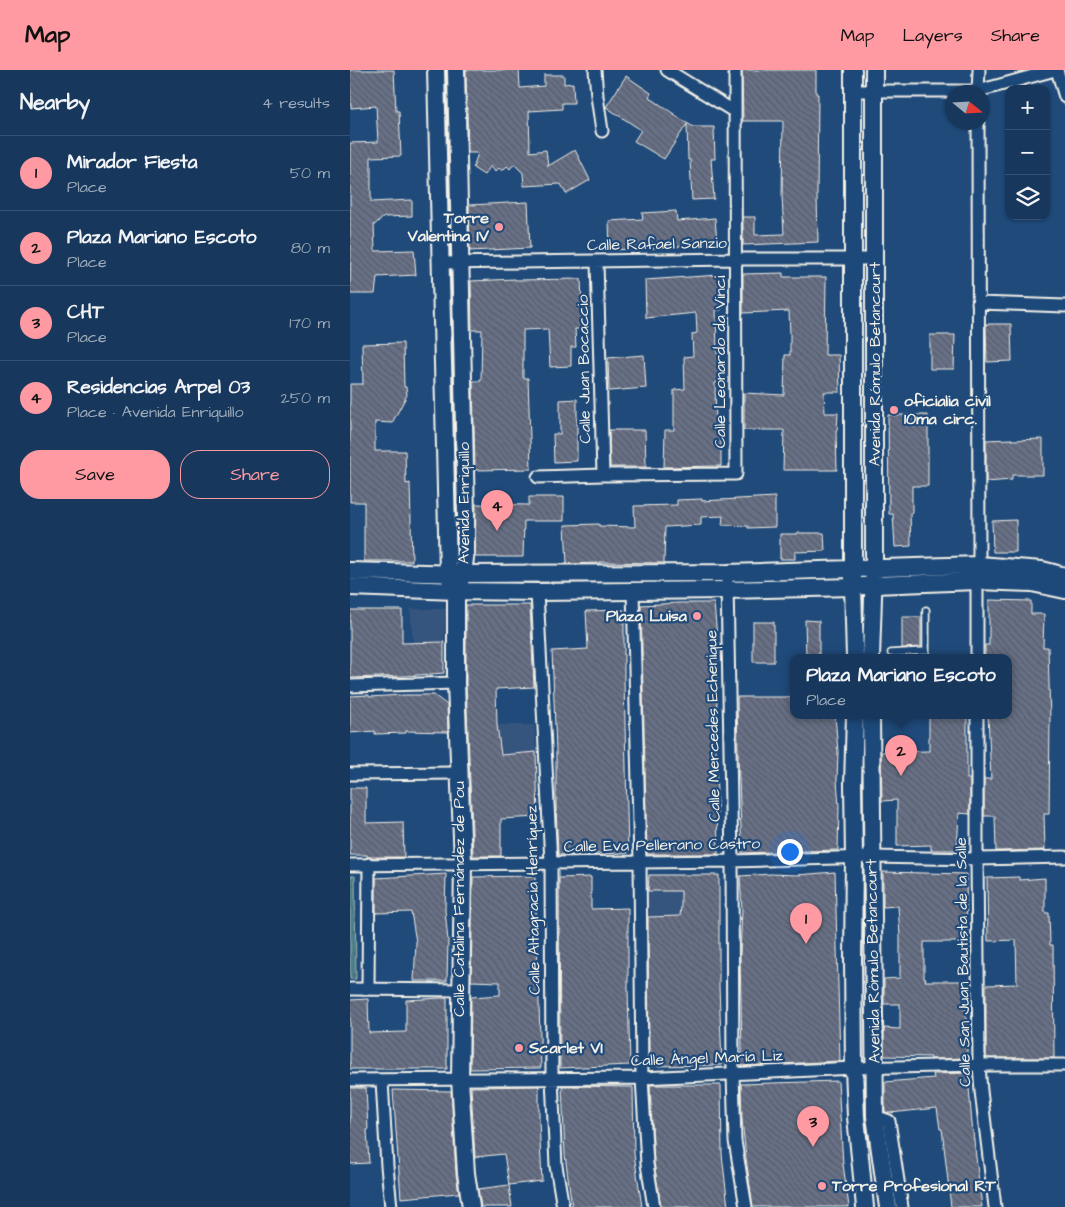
<!DOCTYPE html>
<html lang="en">
<head>
<meta charset="utf-8">
<style>
	:root { --surface:#17385c; --page:#244365; --text:#f1f3f6; --muted:#9eacbb; --line:#365272; --accent:#ff9aa2 }
	body { margin:0; font-family:"Architects Daughter",sans-serif; background:var(--page); color:var(--text) }
	.controls { position:absolute; right:15px; top:15px; display:grid; overflow:hidden; border-radius:10px; box-shadow:0 1px 4px #0004 }
	.controls button { width:45px; height:45px; display:grid; place-items:center; padding:0; border:0; border-bottom:1px solid var(--line); background:var(--surface); color:var(--text); font:25px sans-serif }
	.compass { position:absolute; left:595px; top:15px; width:45px; height:45px; border-radius:50%; background:var(--surface); box-shadow:0 1px 4px #0004; rotate:108deg }
	.you { position:absolute; left:439px; top:781px; width:18px; height:18px; margin:-12px; border:4px solid #fff; border-radius:50%; background:#1a73e8; box-shadow:0 0 0 8px #1a73e833 }
	.badge { display:grid; place-items:center; width:32px; height:32px; border-radius:50%; background:var(--accent); color:#111; font-size:16px; font-weight:700 }
	.pin { position:absolute; translate:-50% -41px; filter:drop-shadow(0 1px 2px #0008) }
	.pin::after { content:''; position:absolute; top:26px; width:18px; height:15px; background:inherit; clip-path:polygon(0 0,100% 0,50% 100%) }
	.popup { position:absolute; left:440px; top:584px; width:222px; height:65px; box-sizing:border-box; display:grid; place-content:center; border-radius:10px; background:var(--surface); filter:drop-shadow(0 1px 4px #0005); font-size:16px; white-space:nowrap; color:var(--muted) }
	.popup b { font-size:19px; color:var(--text) }
	.popup::after { content:''; position:absolute; left:50%; top:100%; margin-left:-10px; border:10px solid transparent; border-top-color:var(--surface) }
	.list { margin:0; padding:0; list-style:none }
	h2 { display:flex; justify-content:space-between; align-items:center; height:65px; margin:0; padding:0 20px; font-size:21px }
	h2 small { font-size:16px; font-weight:400; color:var(--muted) }
	.list li { display:grid; grid-template-columns:32px 1fr auto; gap:15px; align-items:center; box-sizing:border-box; height:75px; padding:0 20px; border-top:1px solid var(--line) }
	.list b { display:block; font-size:19px; white-space:nowrap }
	.list p { margin:0; font-size:16px; white-space:nowrap; color:var(--muted) }
	.list em { font-size:16px; font-style:normal; color:var(--muted) }
	.actions { display:flex; gap:10px; padding:15px 20px }
	.actions a { flex:1; padding:11px 0; border:1px solid var(--accent); border-radius:20px; text-align:center; font-size:18px; color:var(--accent) }
	.actions .main { background:var(--accent); color:#111 }
	.icon { flex:none; width:28px; height:28px; fill:none; stroke:currentColor; stroke-width:2; stroke-linecap:round; stroke-linejoin:round }
	.map { position:relative; flex:none; width:715px; height:1137px; overflow:hidden }
	header { display:flex; align-items:center; gap:30px; box-sizing:border-box; height:70px; padding:0 25px; background:var(--accent); color:#111 }
	header strong { font-size:24px }
	nav { display:flex; gap:28px; margin-inline-start:auto; font-size:18px }
	main { display:flex }
	aside { flex:1; background:var(--surface) }
	.map>svg:first-child { display:block }
	.built { fill:#35557e }
	.park { fill:url(#park-crowns); stroke:#a0b7b8 }
	.building { fill:url(#building-back-hatch); stroke:#f4f1e8 }
	.lines { fill:none; stroke-linecap:round; stroke-linejoin:round }
	.lane-casing { stroke:#f4f1e8; stroke-width:9 }
	.street-casing { stroke:#f4f1e8; stroke-width:15 }
	.secondary-casing { stroke:#f4f1e8; stroke-width:20 }
	.lane { stroke:#1f4a7a; stroke-width:5.5 }
	.street { stroke:#1f4a7a; stroke-width:11 }
	.secondary { stroke:#1f4a7a; stroke-width:16 }
	.poi-dot { fill:#ff9aa2; stroke:#1f4a7a; stroke-width:2 }
	.labels { text-anchor:middle; dominant-baseline:central; stroke-width:4.5; stroke-linejoin:round; paint-order:stroke }
	.poi-label { font-size:16px; font-weight:bold; fill:#f4f1e8; stroke:#1f4a7a; text-anchor:start }
	.street-label { font-size:16px; fill:#f4f1e8; stroke:#1f4a7a }
</style>
</head>
<body>
<header>
<strong>Map</strong>
<nav><a>Map</a><a>Layers</a><a>Share</a></nav>
</header>
<main>
<aside>
<h2>Nearby<small>4 results</small></h2>
<ul class="list">
<li><span class="badge">1</span><div><b>Mirador Fiesta</b><p>Place</p></div><em>50 m</em></li>
<li><span class="badge">2</span><div><b>Plaza Mariano Escoto</b><p>Place</p></div><em>80 m</em></li>
<li><span class="badge">3</span><div><b>CHT</b><p>Place</p></div><em>170 m</em></li>
<li><span class="badge">4</span><div><b>Residencias Arpel 03</b><p>Place · Avenida Enriquillo</p></div><em>250 m</em></li>
</ul>
<div class="actions"><a class="main">Save</a><a>Share</a></div>
</aside>
<div class="map">
<svg width="715" height="1137" viewBox="0 0 715 1137">
	<defs>
		<pattern id="park-crowns" width="20" height="18" patternUnits="userSpaceOnUse" patternTransform="scale(1.25)"><rect width="20" height="18" fill="#4d7d87"/><path d="M2 6a3 3 0 1 1 6 0M12 15a3 3 0 1 1 6 0" fill="none" stroke="#4b656a"/></pattern>
		<pattern id="building-back-hatch" width="6" height="6" patternUnits="userSpaceOnUse" patternTransform="scale(1.25)"><rect width="6" height="6" fill="#677087"/><path d="M-1 5l2 2M0 0l6 6M5-1l2 2" fill="none" stroke="#585c66"/></pattern>
	</defs>
	<rect width="100%" height="100%" fill="#1f4a7a"/>
	<filter id="ink" filterUnits="userSpaceOnUse"><feTurbulence type="fractalNoise" baseFrequency=".02" numOctaves="2"/><feDisplacementMap in="SourceGraphic" scale="10" xChannelSelector="R" yChannelSelector="G"/><feConvolveMatrix kernelMatrix="1 2 1 2 8 2 1 2 1" color-interpolation-filters="sRGB"/></filter>
	<g filter="url(#ink)">
		<path class="built" d="M60,539h36l-2,33h-31z
			M147,655h37l2,27 -35,3z
			M297,821h34v25l-34,1z"/>
		<path class="park" d="M0,806h5l1,103h-6z"/>
		<path class="building" d="M0,0h44l2,41h3l2,45 -30,1v45l41,-2v16l-28,1 -10,8 1,26 39,-1 2,25 -39,2 -2,17h-25l1,-49h-1v-102l28,-1 -2,-36 -25,2z
			M116,0h53l1,18 24,-2v-11h20v9l9,-1 1,20h-12v6l-33,2 1,41 16,-2 2,16 27,-16 15,30 -24,14 -5,-10 -37,2 -1,-13 -9,-9 -4,5 -3,-3 -5,5 -3,-3 -4,4 -4,-6 -7,9 -11,-7 5,-15h-10z
			M392,0h74v24h2l-1,102 1,46 -75,3v-28h12v18l29,-1 -2,-37 1,-76h-40z
			M276,6l25,17 -2,4 44,30h21l1,32h-4l3,40 -22,1 -2,-40h-2l-1,-36 -23,35 -30,-18 7,-11 -35,-23z
			M178,132l2,46 -60,3 -1,-46z
			M326,141l1,10 38,-3 2,25 -39,3v1l-68,3 -1,-29 34,-2 -1,-6z
			M433,203v4h43l-1,78h14l1,37h-16l1,21h13l-1,18h-1l1,39h-54l1,-40h-40v-37l40,2 1,-40h5v-21l-1,-23 -46,2v-39z
			M369,205l2,35h-5l1,44 2,-1v29l-4,1 1,45h5v38l-57,1 1,-37h9v-40l11,-1 -1,-32 9,-1 -1,-22 5,-1 -1,-20 -50,5 -1,-38z
			M165,209v1l66,-1 2,50h-8l1,18h-5v19l-21,1 -2,-38 -25,1v48h5l3,91 -56,1 -2,-89h8l1,-51h-10l-1,-49z
			M636,254h25l1,37 -25,1z
			M580,265h25l-1,34h-24z
			M53,273l1,44h2l1,8 -15,28 -17,-1v29h30l1,33 4,-1 2,78h-48v-59h-14v-118h13l-1,-40z
			M294,285l2,33 -37,3 -1,-33z
			M227,329v62l-23,1 -1,-28h7v-34z
			M538,345h40v71h-16v27h-2l1,33 -16,1 -2,-33h-4z
			M259,360h36l1,37h-36z
			M662,369v1l31,-1v36h-31v5l-26,2v-42z
			M179,427h35v24h-40l-1,36h-48l1,-53 53,1z
			M425,427v30l-27,1v-2l-26,-1 1,-9 -22,1v8l-36,2 -1,36 -64,-1v1l-33,1 -2,-39 34,-1v2l36,1 -1,-21 43,-1v-5l25,-1v2z
			M666,450v32h-23l-1,-31z
			M447,463h27l1,18 -30,1v7h-15v-25h17z
			M639,530l42,1v13h13l-1,33h5l2,73 -1,94h-5l1,36 -49,1 -1,-35h-11v-37h7l-3,-64h20v-58h-23v-12h4z
			M329,533h35l4,46 -2,99 2,106h-71l-6,-249z
			M116,535h64l4,82 -38,2 1,36 4,30 35,-3 2,65 -37,2v37h-28l-7,-173z
			M0,540h52v33l42,-1v31l-38,3 -56,2z
			M274,540v71l4,172 -70,2 -2,-49v-55l-4,-100 36,-2 -2,-38z
			M552,547h19v30l-19,1z
			M455,550l14,1v36h-13z
			M403,552h21v40h-21z
			M19,625v2l35,-2h30l13,10 1,27 -42,-1v2l-31,1v-3l-25,2v-37z
			M387,627h57v18h41l3,37 -1,28 2,26 -1,44 -96,3 -4,-99z
			M579,645h38v64h3v35l-11,-1 -2,37h-26v-5l-34,1v-46l-15,1 -1,-49 48,-1z
			M0,718h16v35l37,-1 1,35h-37v-2h-17z
			M485,802l5,189 -99,5 1,-15 -2,-97 2,-45 -2,-33 31,-2 26,1z
			M533,802l83,2 1,68h-43v36h2l-1,3h41v38h1v39l-36,1v-2l-47,-1v-28l16,1v-25h-16v-25l16,-1v-42l-2,-30 -15,1z
			M96,804l-1,36 3,31 -1,40h-33l2,-39 -5,-30 -35,1v-35z
			M299,805h70v111l3,79 -73,1 -1,-149 32,-1 1,-9v-16h-33z
			M185,806l6,192 -71,1 1,-72 29,-2v-13l-29,-1 2,-104z
			M241,807v32l37,-1v81l2,76 -70,3 -1,-190z
			M669,807v3l26,-2v35h4l1,32h3l1,113h-68v-73l31,-1 -1,-44 -28,1 -1,-63z
			M91,928h6v71h-97v-69l18,-1 1,34 37,-1v-32z
			M617,1003v3h1l4,48 10,83h-31l-9,-78h-2l-3,-21 -47,5 -5,-1v-30l49,-4 -1,-4z
			M488,1011l5,83 6,43h-96l-7,-49 -4,-39 -1,-35z
			M300,1015h71l1,69 6,53h-67l-7,-44z
			M189,1016v35l3,60 -33,4 -5,-31 -29,3 -4,-70z
			M212,1016l71,1 1,67 8,53h-70l-7,-52z
			M0,1018h16l2,42h-1l2,33 -19,1z
			M43,1020l58,1 5,83 3,19 -58,5z
			M159,1115l3,22h-31l-3,-18z"/>
		<g class="lines">
			<g class="lane-casing">
				<path id="lane" d="M541,583l35,-2v-41"/>
			</g>
			<g class="street-casing">
				<path id="street" d="M245,0l2,26 5,35
					M317,0l68,42
					M707,0l8,27
					M503,21h125l77,-21
					M628,22l1,-22
					M628,52l1,443
					M247,192l6,213
					M90,193l296,-4h139
					M628,233l87,3
					M188,407l65,-2 133,-1 -1,-404
					M377,512l5,279 1,213 2,67 11,66
					M283,521l7,270 2,217 5,86 7,43
					M187,522l14,270 1,216 4,88 7,41
					M627,587v-76
					M0,616l106,-3
					M627,645v144l2,206 2,26 14,116
					M0,704l108,-1
					M0,795l382,-4 140,-4 105,2 88,-2
					M0,919l111,1
					M18,919l1,-125
					M0,1010l292,-2 212,-10 125,-3h86
					M32,1011l5,85 4,41
					M525,1046l14,5 13,86"/>
			</g>
			<g class="secondary-casing">
				<path id="secondary" d="M86,0l12,503 3,9
					M106,0l10,444v36l-3,24 -7,17v92l7,180 -3,216 6,94 5,34
					M503,0v517l2,70
					M0,501l113,3 264,-1 252,-8 63,5 23,6
					M0,517l106,4 81,1 190,-2 126,-3 21,-2 103,-4 55,2 33,7
					M521,587l3,-89v-498
					M505,645l-2,69 1,74 -1,102 1,108 2,49 9,90
					M521,645l4,401 13,91"/>
			</g>
			<use href="#lane" class="lane"/>
			<use href="#street" class="street"/>
			<use href="#secondary" class="secondary"/>
		</g>
	</g>
	<g class="poi-dot">
		<circle cx="149" cy="157" r="5"/>
		<circle cx="544" cy="340" r="5"/>
		<circle cx="347" cy="546" r="5"/>
		<circle cx="169" cy="978" r="5"/>
		<circle cx="472" cy="1116" r="5"/>
	</g>
	<g class="labels">
		<g class="poi-label">
			<text x="139" y="148" text-anchor="end">Torre<tspan x="139" dy="18">Valentina IV</tspan></text>
			<text x="554" y="331">oficialia civil<tspan x="554" dy="18">10ma circ.</tspan></text>
			<text x="337" y="546" text-anchor="end">Plaza Luisa</text>
			<text x="179" y="978">Scarlet VI</text>
			<text x="482" y="1116">Torre Profesional RT</text>
		</g>
		<g class="street-label">
			<text transform="translate(307 174) rotate(-1)">Calle Rafael Sanzio</text>
			<text transform="translate(370 292) rotate(-90)">Calle Leonardo da Vinci</text>
			<text transform="translate(525 294) rotate(-90)">Avenida Rómulo Betancourt</text>
			<text transform="translate(234 299) rotate(-91)">Calle Juan Bocaccio</text>
			<text transform="translate(114 433) rotate(-90)">Avenida Enriquillo</text>
			<text transform="translate(363 656) rotate(-91)">Calle Mercedes Echenique</text>
			<text transform="translate(312 775) rotate(-1)">Calle Eva Pellerano Castro</text>
			<text transform="translate(109 829) rotate(-90)">Calle Catalina Fernández de Pou</text>
			<text transform="translate(183 830) rotate(-91)">Calle Altagracia Henríquez</text>
			<text transform="translate(523 891) rotate(-91)">Avenida Rómulo Betancourt</text>
			<text transform="translate(613 892) rotate(-91)">Calle San Juan Bautista de la Salle</text>
			<text transform="translate(357 988) rotate(-2)">Calle Ángel María Liz</text>
		</g>
	</g>
</svg>
<div class="controls">
<button>+</button>
<button>−</button>
<button><svg class="icon" aria-label="layers" viewBox="0 0 24 24"><path d="M12 4l9 5-9 5-9-5zM3 14l9 5 9-5"/></svg></button>
</div>
<svg class="compass" viewBox="-18 -18 36 36"><path d="M0-13l5 13h-10z" fill="#e53935"/><path d="M0 13l5-13h-10z" fill="#9eacbb"/></svg>
<div class="you"></div>
<div class="pin badge" style="left:456px;top:874px">1</div>
<div class="pin badge" style="left:551px;top:706px">2</div>
<div class="popup"><b>Plaza Mariano Escoto</b>Place</div>
<div class="pin badge" style="left:463px;top:1077px">3</div>
<div class="pin badge" style="left:147px;top:461px">4</div>
</div>
</main>
</body>
</html>
